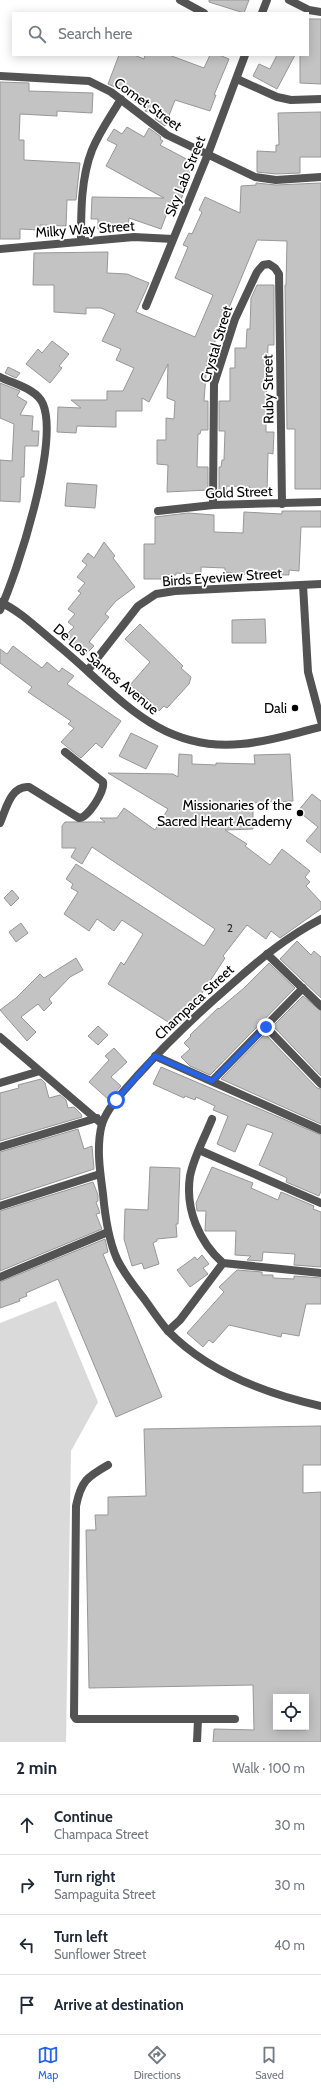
<!DOCTYPE html>
<html lang="en">
<head>
<meta charset="utf-8">
<style>
	:root { --surface:#fff; --page:#f6f6f7; --text:#1f2937; --muted:#747a83; --line:#e0e1e3; --accent:#2563eb }
	body { margin:0; font-family:Cabin,sans-serif; background:var(--page); color:var(--text) }
	.controls { position:absolute; right:12px; bottom:12px; display:grid; overflow:hidden; border-radius:0px; box-shadow:0 2px 10px #0003 }
	.controls button { width:36px; height:36px; display:grid; place-items:center; padding:0; border:0; border-bottom:1px solid var(--line); background:var(--surface); color:var(--text); font:20px sans-serif }
	.stop { position:absolute; width:12px; height:12px; margin:-9px; border:3px solid #2563eb; border-radius:50%; background:#fff }
	.stop.end { background:#2563eb; border-color:#fff; box-shadow:0 1px 4px #0008 }
	.list { margin:0; padding:0; list-style:none }
	h2 { display:flex; justify-content:space-between; align-items:center; height:52px; margin:0; padding:0 16px; font-size:17px }
	h2 small { font-size:13px; font-weight:400; color:var(--muted) }
	.list li { display:grid; grid-template-columns:26px 1fr auto; gap:12px; align-items:center; box-sizing:border-box; height:60px; padding:0 16px; border-top:1px solid var(--line) }
	.list b { display:block; font-size:15px; white-space:nowrap }
	.list p { margin:0; font-size:13px; white-space:nowrap; color:var(--muted) }
	.list em { font-size:13px; font-style:normal; color:var(--muted) }
	.icon { flex:none; width:22px; height:22px; fill:none; stroke:currentColor; stroke-width:2; stroke-linecap:round; stroke-linejoin:round }
	.map { position:relative; flex:none; width:321px; height:1742px; overflow:hidden }
	.search { position:absolute; background:var(--surface); box-shadow:0 2px 10px #0003; left:12px; right:12px; top:12px; height:44px; display:flex; align-items:center; gap:10px; box-sizing:border-box; padding:0 14px; border-radius:0px; color:var(--muted); font-size:15px }
	.sheet { height:292px; background:var(--surface) }
	nav { display:flex; justify-content:space-around; align-items:center; box-sizing:border-box; height:56px; border-top:1px solid var(--line); background:var(--surface); font-size:11px; color:var(--muted) }
	nav a { display:grid; justify-items:center; gap:2px }
	nav .on { color:var(--accent) }
	.map>svg:first-child { display:block }
	.green { fill:#dadada }
	.building { fill:#c3c3c3; stroke:#979797; fill-rule:evenodd }
	.lines { fill:none; stroke-linecap:round; stroke-linejoin:round }
	.service { stroke:#535353; stroke-width:8 }
	.minor { stroke:#535353; stroke-width:8 }
	.tertiary { stroke:#535353; stroke-width:8 }
	.route { stroke:#2563eb; stroke-width:5 }
	.poi-dot { fill:#000; stroke:#fff; stroke-width:1.5 }
	.labels { text-anchor:middle; dominant-baseline:central; stroke-width:3.5; stroke-linejoin:round; paint-order:stroke }
	.number-label { font-size:12px; fill:#313131 }
	.street-label { font-size:14px; fill:#000; stroke:#fff }
	.poi-label { font-size:14px; fill:#000; stroke:#fff; text-anchor:end }
</style>
</head>
<body>
<div class="map">
<svg width="321" height="1742" viewBox="0 0 321 1742">
	<rect width="100%" height="100%" fill="#fff"/>
	<path class="green" d="M56,1301l42,101 -27,49 -5,291h-66v-419z"/>
	<path class="building" d="M209,0h40l-5,13 -35,-11z
		M308,19h13v65l-21,-1v-28h8z
		M119,55h15l10,4 1,-4h24l35,13 6,-13h9l10,4 -15,36h2l-6,16 -35,-11 -10,26 -10,-7 2,-4 -12,-4 1,-4 -13,-6 2,-5 -27,-12z
		M277,55h18l-18,34 -24,-13 6,-12 11,5z
		M0,82l29,1v8l64,2 -1,20 -35,-2v5l-37,-2 -1,26h5v20l56,3 -4,37h-9l-1,26 -26,-1v5l-20,-1v10h-20z
		M321,112v45h-21v16l-24,1 -19,-2v-21l19,1v-7h3l-1,-32z
		M127,127l17,10 5,-9 12,9 -1,2 3,2 -3,4 34,18 -12,25 3,1 -10,26 -8,-2 -6,16 -32,-11 -1,11h-30v-10h-7l1,-22 72,1 -58,-32 11,-21 -10,-5 7,-11 8,5z
		M256,183l20,2 45,-2v306h-26v-60h-8l-2,-144h1l1,-44 -30,-1 -50,121 -3,40h4v29h-7l-1,4h-2l-1,33h11v23l-41,2 1,-27 -11,-1v-24h9v-22l8,1 1,-18 -8,-3 1,-34 -19,38 -7,-4v13h-26v16l-39,-1 -1,7 -19,-1 1,-25 23,1 -10,-8h36v-9h16l11,-23 -18,-8 5,-11 -19,-8 13,-27 -14,-6h-15v6l-32,-2v-27h-21l1,-32 74,-1 -1,21 20,1 22,9 -13,29 59,25 18,-42 -38,-17 13,-31 -5,-2 6,-12 3,1 10,-22 -3,-2 6,-13 35,16 1,-27 15,-1z
		M257,285h17v60h-6l-2,68v19h8l-1,22 -5,-1 -1,39h-18l1,-5 -23,-1 -1,5h-7v-24h2l1,-7h2l1,-29h-6v-30h11v-33h5v-20h11l1,-19h3l1,-31z
		M52,341l17,13 -10,12 3,2 -12,15 -24,-19 12,-15 4,4z
		M8,367l12,6 -4,5 -11,-5z
		M0,383l20,8 -3,5 10,6 -7,13 13,1 -1,15h7l-1,15h-13l-1,31h-3l-1,25 -20,-1v-41l12,1 2,-37 -14,-6z
		M67,483l30,2 -2,23 -30,-2z
		M282,511h39v16h-20l-2,44 -10,-1v5l-49,-1 -15,-2v-4l-24,-1v7l-25,-1v2h-14v4h-18v-35h11v-27l33,-4 26,2v17l29,1 1,-21 38,2z
		M104,542l11,14 -2,2 22,29 -19,14 -11,13 4,3 -20,25 5,4 -9,9 -20,-19 9,-9 -6,-5 7,-8 -7,-5 13,-16 -3,-2 7,-8 -8,-6 10,-12 -5,-4 6,-8 6,5z
		M265,619l1,24h-34v-23z
		M140,624l43,42 -2,2 10,9 -2,7 -22,24 -3,-2 -5,5 -11,-12 -18,-14 20,-23 -25,-23z
		M13,646l29,22 5,-6 12,10 3,-4 12,8 -7,8 54,37 -19,27 -6,-5 -15,15 -20,-16 13,-14 -6,-4 3,-3 -43,-29 4,-5 -32,-24v-14l7,5z
		M131,733l27,13 -12,23 -27,-13z
		M179,754l13,1v9l24,1v-2l39,1 -1,-9 36,-1 3,47 -40,2v26l-28,1 22,14 -2,2 25,19 12,-16 28,22 -5,6 5,5 -4,4 15,16v7l-41,29 -9,-7 -5,8 -19,-14 -24,31 2,2 -39,60 -10,9 -68,-43 13,-22 3,3 19,-31 -21,-14 -8,11 -17,-12 -8,12 -25,-17 14,-22 -7,-4 2,-4 -7,-5 10,-15 128,82 11,-17 -123,-82 -10,17 -11,-7 5,-9h-14v-22l3,-4h40l-5,-4h17l7,-10 31,22 13,-21 -60,-36 65,1 5,3z
		M312,794l9,7v52l-15,-12 12,-14 -20,-16z
		M12,890l7,8 -8,8 -7,-8z
		M21,923l7,10 -12,9 -7,-10z
		M297,941l14,14 3,-4 7,6v41l-41,-39z
		M76,958l7,12 -13,7 -21,22 3,4 -8,8 -6,-7 -17,13 15,15 -9,9 -27,-31 16,-12 24,-24 4,4z
		M269,963l26,25 -85,87 -20,-9 -9,-9 9,-8 -6,-6 7,-7 -1,-1 28,-27 1,1 25,-21z
		M303,996l18,15v65l-48,-50z
		M98,1026l10,9 -10,10 -10,-9z
		M265,1034l52,54 4,1v35l-100,-45z
		M114,1048l13,14 -16,15 10,9 -12,14 -20,-18 20,-22 -4,-4z
		M161,1067l160,68v56l-2,5 -33,-14 1,-4 -28,-13 14,-32 -26,-9 -12,28 -18,-8 11,-28 -15,-6 2,-4 -19,-9 -1,3 -10,-4 -1,2 -31,-14z
		M41,1079l4,4 4,15 11,-3 6,5 2,8 6,-1 7,7 1,3 -82,24v-48l19,-5 -1,-3z
		M78,1129l6,20 8,-3 2,23 -94,31v-48z
		M150,1167l30,1 -2,56h-2l1,13 -20,2v2l-4,2 6,21 -15,5 -2,-6 -10,3 -8,-27 1,-30 23,1z
		M212,1167l41,16 -2,5 27,12 3,-8 33,14 -1,3 8,3v55l-27,-2 1,-11 -32,-2 -1,9 -15,-1 4,-4 -16,-1 1,-24h-31l1,-20h-9l-1,-8z
		M93,1182l5,13v6l-2,1 4,11 -4,1 6,15 -102,42v-60z
		M105,1239l3,13 -5,2 59,143 -46,20 -58,-138 -32,14 1,3 -8,3 1,2 -20,7v-26z
		M202,1255l7,9 -6,4 5,6 -18,13 -13,-17 18,-13 2,3z
		M237,1270l25,2v3h11v3l21,1v-3l27,2v26h-15l-7,32 -17,-3 -1,4 -52,-12 -16,18 -4,-3 -6,7 -16,-14 37,-41 -5,-5z
		M321,1426v39h-18v28l18,-1v250h-108l1,-13 40,1 -1,-45 -164,3 -3,-158h10l-1,-15h13v-18l38,-1 -2,-67zM276,1697h30v33h-30z"/>
	<g class="lines">
		<path class="service" d="M303,585l5,87 13,49
			M108,1465c-21,12 -27,16 -32,41l-2,210 2,3h159
			M197,1742l1,-23"/>
		<path class="minor" d="M180,0l24,13
			M289,0l20,10 12,2
			M262,13l5,-13
			M0,76l89,5 22,11 56,43 88,42 21,3 45,-3
			M237,79l40,18 14,3 30,-1
			M81,241c0,-30 0,-63 11,-91 8,-19 19,-34 29,-51
			M0,249l134,-12 39,2
			M146,306l62,-152 37,-99
			M0,377c14,7 37,12 43,27 16,39 -25,167 -43,206
			M213,505l1,-121 21,-65 22,-47 6,-7 6,-1 6,4 4,6 3,230
			M158,511l55,-6 108,-3
			M88,670l50,-64 18,-12 19,-3 146,-7
			M0,823c6,-14 11,-38 29,-36l50,31c9,0 26,-27 24,-36l-38,-30
			M267,954l54,52
			M266,1027l55,57
			M0,1037l102,87
			M155,1056l166,74
			M212,1081l91,-93
			M0,1083l40,-12
			M212,1119c-7,18 -18,37 -22,57 -5,33 9,66 33,87l98,10
			M0,1147l97,-29
			M199,1150l122,53
			M0,1206l100,-32
			M0,1277l108,-45
			M168,1331l12,-11 43,-57"/>
		<path class="tertiary" d="M0,602c22,10 41,30 60,45 58,48 98,105 181,97 27,-2 54,-11 80,-17
			M321,919c-33,17 -61,40 -88,64 -34,29 -66,60 -96,93 -12,14 -29,30 -35,48 -6,22 -2,48 1,70 2,22 5,45 14,65 7,15 18,28 28,41 7,10 15,22 23,31 40,41 99,63 153,75"/>
	</g>
	<g class="lines">
		<path class="route" d="M116,1100l39,-44 57,25 54,-54"/>
	</g>
	<g class="poi-dot">
		<circle cx="295" cy="708" r="4"/>
		<circle cx="300" cy="813" r="4"/>
	</g>
	<g class="labels">
		<g class="number-label">
			<text x="230" y="927">2</text>
		</g>
		<g class="street-label">
			<text transform="translate(148 104) rotate(36)">Comet Street</text>
			<text transform="translate(185 176) rotate(-68)">Sky Lab Street</text>
			<text transform="translate(85 229) rotate(-4)">Milky Way Street</text>
			<text transform="translate(216 344) rotate(-73)">Crystal Street</text>
			<text transform="translate(268 389) rotate(-91)">Ruby Street</text>
			<text transform="translate(239 492) rotate(-2)">Gold Street</text>
			<text transform="translate(222 577) rotate(-4)">Birds Eyeview Street</text>
			<text transform="translate(106 669) rotate(40)">De Los Santos Avenue</text>
			<text transform="translate(194 1002) rotate(-43)">Champaca Street</text>
		</g>
		<g class="poi-label">
			<text x="287" y="708">Dali</text>
			<text x="292" y="805">Missionaries of the<tspan x="292" dy="16">Sacred Heart Academy</tspan></text>
		</g>
	</g>
</svg>
<div class="controls">
<button><svg class="icon" aria-label="locate" viewBox="0 0 24 24"><circle cx="12" cy="12" r="6"/><path d="M12 2v4M12 18v4M2 12h4M18 12h4"/></svg></button>
</div>
<div class="stop" style="left:116px;top:1100px"></div>
<div class="stop end" style="left:266px;top:1027px"></div>
<div class="search"><svg class="icon" aria-label="search" viewBox="0 0 24 24"><circle cx="10" cy="10" r="6"/><path d="M15 15l6 6"/></svg>Search here</div>
</div>
<section class="sheet">
<h2>2 min<small>Walk · 100 m</small></h2>
<ul class="list">
<li><svg class="icon" aria-label="ahead" viewBox="0 0 24 24"><path d="M12 20V5M6 11l6-6 6 6"/></svg><div><b>Continue</b><p>Champaca Street</p></div><em>30 m</em></li>
<li><svg class="icon" aria-label="right" viewBox="0 0 24 24"><path d="M7 20v-9h11M14 6l5 5-5 5"/></svg><div><b>Turn right</b><p>Sampaguita Street</p></div><em>30 m</em></li>
<li><svg class="icon" aria-label="left" viewBox="0 0 24 24"><path d="M17 20v-9H6M10 6l-5 5 5 5"/></svg><div><b>Turn left</b><p>Sunflower Street</p></div><em>40 m</em></li>
<li><svg class="icon" aria-label="arrive" viewBox="0 0 24 24"><path d="M6 21V4h12l-3 4 3 4H6"/></svg><div><b>Arrive at destination</b></div></li>
</ul>
</section>
<nav>
<a class="on"><svg class="icon" aria-label="map" viewBox="0 0 24 24"><path d="M3 6l6-2 6 2 6-2v14l-6 2-6-2-6 2zM9 4v14M15 6v14"/></svg>Map</a>
<a><svg class="icon" aria-label="directions" viewBox="0 0 24 24"><path d="M12 3l9 9-9 9-9-9zM9 14v-3h6M13 9l2 2-2 2"/></svg>Directions</a>
<a><svg class="icon" aria-label="saved" viewBox="0 0 24 24"><path d="M7 4h10v16l-5-4-5 4z"/></svg>Saved</a>
</nav>
</body>
</html>
